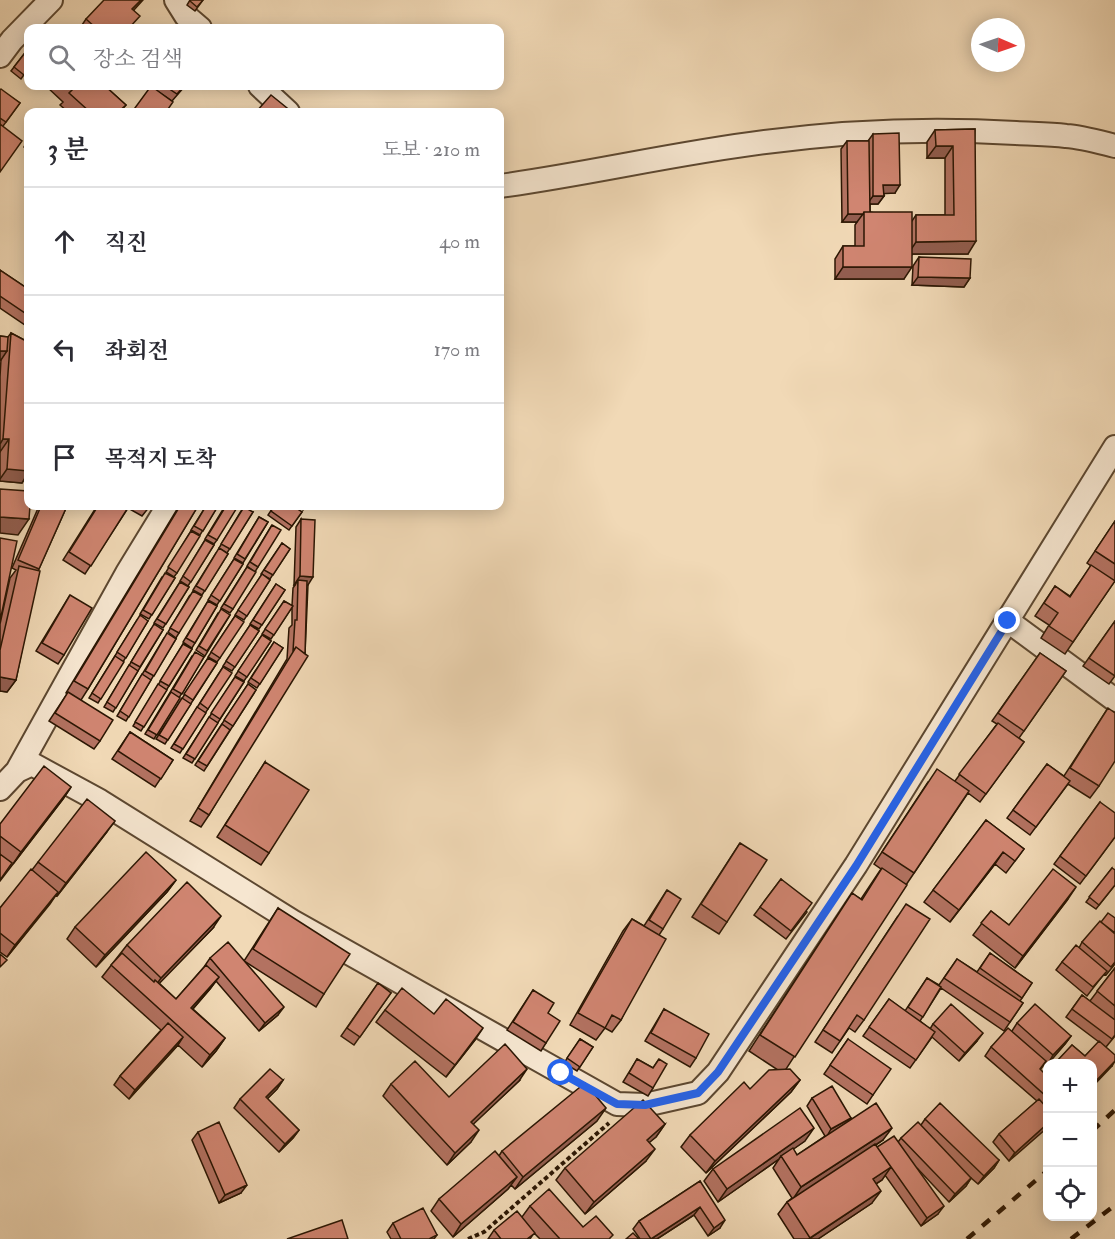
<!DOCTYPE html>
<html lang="ko">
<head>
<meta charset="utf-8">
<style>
	:root { --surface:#fff; --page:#f7f7f7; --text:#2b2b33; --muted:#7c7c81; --line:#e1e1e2 }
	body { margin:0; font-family:"IM FELL Double Pica","Noto Serif KR",serif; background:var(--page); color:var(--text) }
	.controls { position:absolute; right:18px; bottom:18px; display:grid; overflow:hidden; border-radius:12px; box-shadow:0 3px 15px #0003 }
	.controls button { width:54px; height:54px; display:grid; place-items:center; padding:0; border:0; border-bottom:2px solid var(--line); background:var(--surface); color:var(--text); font:30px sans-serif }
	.compass { position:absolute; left:971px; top:18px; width:54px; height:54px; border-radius:50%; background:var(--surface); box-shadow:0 3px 15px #0003; rotate:92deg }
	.stop { position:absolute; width:18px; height:18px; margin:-14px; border:4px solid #2563eb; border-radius:50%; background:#fff }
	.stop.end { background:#2563eb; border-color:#fff; box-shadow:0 2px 6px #0008 }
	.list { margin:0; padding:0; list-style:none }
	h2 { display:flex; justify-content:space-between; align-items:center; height:78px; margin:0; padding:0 24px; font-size:26px }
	h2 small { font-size:20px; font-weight:400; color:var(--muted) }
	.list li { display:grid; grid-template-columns:39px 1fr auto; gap:18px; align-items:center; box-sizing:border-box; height:108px; padding:0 24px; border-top:2px solid var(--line) }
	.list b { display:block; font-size:22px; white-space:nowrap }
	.list em { font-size:20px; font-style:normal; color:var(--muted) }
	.icon { flex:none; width:33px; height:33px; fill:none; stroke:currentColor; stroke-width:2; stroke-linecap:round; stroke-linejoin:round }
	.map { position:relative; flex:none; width:1115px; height:1239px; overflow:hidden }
	.search { position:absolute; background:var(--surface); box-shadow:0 3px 15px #0003; left:24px; top:24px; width:480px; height:66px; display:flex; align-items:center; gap:15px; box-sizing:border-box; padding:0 21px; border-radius:12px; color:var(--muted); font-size:22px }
	.panel { position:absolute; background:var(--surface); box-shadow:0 3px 15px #0003; left:24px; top:108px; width:480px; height:402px; border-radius:12px }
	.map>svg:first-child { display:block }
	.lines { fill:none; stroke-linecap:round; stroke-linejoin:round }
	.minor-casing { stroke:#5c4730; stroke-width:26 }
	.path { stroke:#2b1603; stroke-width:4; stroke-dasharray:4.5 3; stroke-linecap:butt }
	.minor { stroke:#f6e6d0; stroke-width:22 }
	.rail { stroke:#2b1603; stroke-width:4.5; stroke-dasharray:10 10; stroke-linecap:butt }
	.wall { fill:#b37261; stroke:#2b1603; stroke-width:1.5 }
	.shaded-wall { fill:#925d4f; stroke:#2b1603; stroke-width:1.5 }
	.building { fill:#d08571; stroke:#2b1603; stroke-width:1.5 }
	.route { stroke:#2563eb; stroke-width:8 }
</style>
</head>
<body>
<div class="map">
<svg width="1115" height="1239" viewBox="0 0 1115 1239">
	<rect width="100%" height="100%" fill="#f1d9b6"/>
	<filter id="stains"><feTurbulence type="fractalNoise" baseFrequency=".00333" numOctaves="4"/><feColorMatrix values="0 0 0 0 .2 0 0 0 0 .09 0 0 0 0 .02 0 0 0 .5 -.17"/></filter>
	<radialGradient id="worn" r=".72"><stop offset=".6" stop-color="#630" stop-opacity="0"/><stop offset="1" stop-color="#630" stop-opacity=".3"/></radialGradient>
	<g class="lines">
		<g class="minor-casing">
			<path id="minor" d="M176,0l10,16 14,12
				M0,56l12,-16 39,-40
				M260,86l28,26
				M500,186c88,-12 176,-33 265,-44 83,-11 167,-14 251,-9 16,1 33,1 50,3 16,1 33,6 49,10
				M1008,621l107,79
				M17,771l110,-198 41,-67
				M0,789l17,-18 15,-7 68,37 192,120 325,183 28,1 53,-12 20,-21 138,-207 259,-418"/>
		</g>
		<path class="path" d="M468,1239l16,-7 125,-109"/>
		<use href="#minor" class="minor"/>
		<path class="rail" d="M1092,1131l23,-21
			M967,1239l81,-69
			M1071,1239l44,-34"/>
	</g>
	<path class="wall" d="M190,0h13l-8,11 -8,-6z
		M134,10l-3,18h-51l6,-9z
		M28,49v20l-7,10 -10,-8z
		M46,86h59l21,19 -6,7h-52l-8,-7 3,-3z
		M150,86h35l-13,15z
		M0,90l20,13 -17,23 -3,46z
		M975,129l-7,125h-56l-8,25h-69v-20l8,-13h12v-21l2,-3h-15l-1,-73 6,-8h21l5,-7 22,59h-11v3l-6,8h-8v8l42,9 4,-6h29v-57h-18v-16l8,-12z
		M28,139v11l-4,-3z
		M919,257l51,21 -6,9 -52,-2 1,-19z
		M0,270l28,19v38l-28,-19z
		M11,333l17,9v131l-6,10 -22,-2v-104l1,-18 -1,1v-24l8,1z
		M39,506h28l-29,65 -22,109 -9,12 -7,-1v-67l10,-46 6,-8 -4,-2z
		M97,506h53l-8,10 -14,-8 -43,66 -22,-14z
		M179,506h19l-110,183 -7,11 19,41 -6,8 -45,-28 18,-27 -1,-1z
		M206,506h12l-18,29 -9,-5z
		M225,506l-8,34 -3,4 -9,-5z
		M274,506l28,6 -13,18 -21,-15z
		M296,506h10l-3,4z
		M241,511l12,1 -26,41 -8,-5z
		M259,517l9,5 -25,41 -9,-5z
		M301,519l7,66 -3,69 -96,161 -8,12 -11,-6 97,-162 2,-31 3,-3v-18l-21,32 -9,-5 22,-33 8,5 1,-18 2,-3h-1l2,-58z
		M1115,521v61h-1l-49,72 -24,-16 8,-13 -14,-9 20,-30 15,10 21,-30 -4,-3z
		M272,525l-14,42 -3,5 -8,-6z
		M191,531l-14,42 -3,4 -8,-5z
		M205,540l9,5 -26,41 -8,-5z
		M282,543l8,6 -20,30 -9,-5z
		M216,553l12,1 -26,41 -9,-5z
		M234,559l9,5 -26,41 -9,-5z
		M247,567l-14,42 -3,4 -9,-5z
		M262,574l8,6 -26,40 -9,-5z
		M162,577l13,1 -26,41 -9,-5z
		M180,582l9,5 -26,41 -9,-5z
		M276,584l9,6 -26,39 -9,-5z
		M70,595l-6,60 -6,9 -22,-13z
		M190,595l-11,38 -3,5 -8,-6z
		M208,601l9,5 -25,42 -9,-6z
		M218,613l12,2 -25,41 -9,-6z
		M235,616l-15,42 -3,4 -9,-5z
		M137,620l11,1 -50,82 -9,-5z
		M1115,621v55l-6,8 -26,-18z
		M250,625l9,6 -27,40 -9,-5z
		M151,629l12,1 -50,82 -9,-5z
		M262,635l9,6 -27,40 -9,-5z
		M164,638l12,1 -50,82 -9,-5z
		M274,642l9,6 -26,40 -9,-6z
		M183,644l9,5 -51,82 -8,-5z
		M1040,653l26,18 -47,67 5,4 -44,60 -12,-9 -62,92 -120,184 14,11 -9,12 -85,81 -25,-26 9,-12 60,-46 28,-19 -29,-19 103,-158 9,6 20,-30 -7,-5 54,-82 27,-1 42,-57 -5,-3z
		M192,656l12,1 -50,82 -9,-5z
		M208,658l9,5 -52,81 -9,-5z
		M223,667l-15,42 -28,44 -9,-5z
		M235,677l9,5 -52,81 -9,-5z
		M248,684l8,6 -52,81 -9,-6z
		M1108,708l-9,78 -9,12 -22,-14 -38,51 -23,-17 40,-54 17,12z
		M130,732l43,28 -18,27 -43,-28z
		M265,762l4,91 -8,12 -44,-28z
		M71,787l-8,12 -63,82v-57z
		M1100,802l15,35 -35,47 -26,-20z
		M986,820l38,29 -18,24 -11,-9 -45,58 -26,-20z
		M106,833l-49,63 -1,-1 -49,62 -7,-5v-44l32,-38 6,-8z
		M740,843l-13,79 -8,12 -27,-17z
		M1112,868l3,17 -19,24 -10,-7z
		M781,879l26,33 -21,27 -32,-24z
		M176,880l-9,12 -71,75 -29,-28 8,-12z
		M667,890l-4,39 -4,6 -38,85 -9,12 -7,-4 -9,12 -26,-15 53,-94 9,-12 12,7z
		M1068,899l-53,69 -42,-33 18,-24 18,14z
		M278,908l46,86 -8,13 -72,-46z
		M898,916l-34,104 -9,12 -6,-4 -17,25 -17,-11z
		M213,928l-54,55 17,16 28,-32 6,-9 68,57 -19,16 -43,-50 -6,8 -17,20 32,29 -9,13 -14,16 -24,-22 -49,54 -15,-14 6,-9 41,-46 -59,-53 25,-32z
		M1082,942l33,22 -9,11 -2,-1 -17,22 -31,-26 6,-8 17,-14z
		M990,953l42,30 -12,18 3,2 -19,28 -63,-43 -21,33 10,8 3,-5 44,17 -18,20 -27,-24 -22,31 -47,-32 26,-37 16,12 22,-33 12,7 18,-26 20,13z
		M1115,968v68l-9,11 6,19 -20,-2h-37l17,-19 13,11 14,-14 -33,-25 16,-22 8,6z
		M378,983l13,10 -37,52 -13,-9z
		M533,990l15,23 -2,30 -5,8 -34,-21z
		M664,1009l32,49 -6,9 -45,-26z
		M385,1010l49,4 41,26 -29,37 -70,-55z
		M1017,1023l54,13 -6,8 -18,20 -1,-2 -6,8 7,6v31l-38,54 -16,-19 6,-8 38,-33 -52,-45 6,-9 21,-16z
		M580,1039l13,8 -16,24 -13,-8z
		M848,1039l25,56 -6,9 -43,-30z
		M637,1059l16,9 6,-9 -6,29 -5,8 -25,-14z
		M283,1080l-6,9 -10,10 32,31 -6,8 -14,14 -45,-44 6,-9z
		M519,1081l-46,43 -2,18 -24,23 -64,-69 8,-12 58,13z
		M812,1098l39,20 -3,3 35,19 -7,5 1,2 21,-5 3,-4 20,-13 4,-6 74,41 -5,8 -16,16 -7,-6 -5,8 -17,16 -32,-34 21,46 -17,12 -36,-51 -3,5 -6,4 -4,19 -54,36h-24l-16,-25 9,-12 5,-4 -19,-30 6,-9 -61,43 -14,-21 9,-12 92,-28 -12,8 4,6 28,-19 -18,-30z
		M597,1121l-82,68 -4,-4 -3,4 -55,48 -22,-26 8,-12 60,-43 3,-5z
		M665,1124l-9,13 -7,5 -3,19 -61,53 -29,-34 9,-12z
		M198,1132l43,61 -22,10 -27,-63z
		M700,1181l20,47 -12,8 -14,-21 -37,24h-17l-7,-10 6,-8z
		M530,1206l53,21 27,12h-70l-6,-6 -4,6h-42l6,-9 28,-13z
		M393,1223l44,12 -3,4h-43l-4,-7z"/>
	<path class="shaded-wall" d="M141,0h2l-19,21 8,-12z
		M936,146h17l-8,12h-18z
		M883,185h17l-5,8 -17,1z
		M873,196h11l-6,8h-11z
		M848,214h15l-6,8h-15z
		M976,241l-8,13h-60l8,-12z
		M843,267h69l-8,12h-69z
		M918,277l52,1 -6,9 -52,-2z
		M0,351h7l-6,9h-1z
		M3,439h6l-9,13v-8z
		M28,465v8l-6,10 -22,-2v-2l7,-10z
		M0,517l29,2 -11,16 -18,-2z
		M300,576l13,1 -5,8h-10v-5l-3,5h-1z
		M0,677l16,3 -9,12 -7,-1z
		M71,787l-8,12 -50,65 8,-12z
		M115,821l-9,12 -49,63 9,-13z
		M1003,852l-8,12 -45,58 9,-12z
		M176,880l-9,12 -71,75 9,-12z
		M1076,887l-8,12 -53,69 8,-12z
		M58,892l-8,12 -43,53 8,-12z
		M221,916l-8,12 -61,63 9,-13z
		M219,977l-9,12 -27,31 8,-12z
		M284,1007l-6,8 -19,16 6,-8z
		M483,1028l-8,12 -29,37 9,-12z
		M983,1033l-6,8 -18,20 6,-8z
		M1071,1036l-6,8 -17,20 5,-9z
		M183,1037l-5,8 -49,54 6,-9z
		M225,1038l-9,13 -14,16 8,-12z
		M1115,1061l-3,5 -20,21v-2z
		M527,1069l-8,12 -56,53 8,-12z
		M283,1080l-6,9 -17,17 6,-9z
		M800,1080l-9,12 -85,81 9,-12z
		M606,1108l-9,13 -82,68 8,-12z
		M851,1118l-6,8 -19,12 5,-9z
		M665,1124l-9,13 -18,15 9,-12z
		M1047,1124v4l-38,33 6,-8z
		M814,1128l-9,13 -23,16 -1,-1 -2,3 -61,43 9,-13z
		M892,1128l-9,12 -90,59 8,-12z
		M299,1130l-6,8 -14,14 6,-8z
		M479,1130l-8,12 -24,23 8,-12z
		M655,1149l-9,12 -61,53 9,-12z
		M999,1160l-5,8 -16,16 6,-8z
		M891,1167l-9,13 -17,11 8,-12z
		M517,1177l-9,12 -55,48 8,-13z
		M971,1178l-5,8 -17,16 6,-8z
		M247,1185l-6,8 -22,10 6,-8z
		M881,1191l-9,12 -54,36h-9z
		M944,1206l-6,8 -17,12 6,-8z
		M700,1207l-6,8 -37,24h-6z
		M725,1220l-5,8 -12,8 6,-8z"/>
	<path class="building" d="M104,0h37l-9,9 8,7 -11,12h-33l-10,-9z
		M190,0h13l-6,7 -7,-6z
		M28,49v20l-4,6 -10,-8z
		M67,86h38l21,19 -8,7h-28l-21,-19 3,-3z
		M151,86l22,16 -7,10h-34z
		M165,86h19l-7,8z
		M1,89l19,14 -14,19 -6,-4v-28z
		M271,95l21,17h-36z
		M0,124l22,17 -22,31z
		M975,129l1,112 -60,1v-27h38l-1,-69h-17l-1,-16z
		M899,133l1,52h-17l1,11h-11v-62z
		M847,141h22l1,71h-6l-1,2h-15z
		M864,212h48v55h-69v-21h21z
		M919,257l52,2 -1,19 -52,-1z
		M0,270l28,19v26l-28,-19z
		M11,333l17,9v129l-21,-2 2,-30h-6z
		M0,336l8,1 -1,14h-7z
		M0,489l28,2v15h2l-1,13 -29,-2z
		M41,506h26l-28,63 -21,-9z
		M98,506h31l-38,60 -22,-14z
		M180,506h18l-110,183 -14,-8z
		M206,506h12l-15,25 -9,-5z
		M226,506h12l-21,34 -9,-5z
		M274,506h19l9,6 -10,14 -21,-15z
		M244,507l9,5 -23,37 -9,-5z
		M259,517l9,5 -23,37 -8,-5z
		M301,519l14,1 -2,57 -13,-1z
		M1115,521v43l-20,-13z
		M272,525l9,5 -23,37 -8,-5z
		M191,531l9,5 -23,37 -9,-6z
		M0,538l17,3 -17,80z
		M205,540l9,5 -23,37 -8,-6z
		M282,543l8,6 -17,26 -9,-5z
		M219,548l9,6 -23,37 -9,-5z
		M234,559l9,5 -23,37 -9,-6z
		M1091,565l24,16 -42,61 -24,-16 9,-13 -14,-10 11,-17 15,11z
		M19,566l21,5 -24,109 -16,-3v-27z
		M247,567l9,5 -23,37 -9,-5z
		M165,573l10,5 -23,37 -9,-5z
		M262,574l8,6 -23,36 -9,-6z
		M298,580l9,1 -2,73 -9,-7 -3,4 2,-31h2z
		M180,582l9,5 -23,37 -9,-5z
		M276,584l9,6 -23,35 -9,-5z
		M193,591l9,5 -23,37 -9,-5z
		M70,595l22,13 -28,47 -22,-12z
		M208,601l9,5 -22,37 -9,-5z
		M284,601l9,5 -19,29 -9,-6z
		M221,609l9,6 -23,36 -8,-5z
		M140,615l8,6 -22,37 -9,-6z
		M235,616l9,6 -24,36 -9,-6z
		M1115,621v55l-26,-18z
		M154,624l9,6 -23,37 -9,-5z
		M250,625l9,6 -24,36 -9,-6z
		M167,633l9,6 -22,37 -9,-5z
		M262,635l9,6 -24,36 -9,-6z
		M274,642l9,6 -23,36 -9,-6z
		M183,644l9,5 -23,37 -9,-5z
		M296,647l12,9 -99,159 -11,-7z
		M195,652l9,5 -22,37 -9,-5z
		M1040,653l26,18 -42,60 -26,-18z
		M115,656l9,6 -23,37 -9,-6z
		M208,658l9,5 -24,37 -9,-6z
		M129,665l9,6 -22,37 -9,-6z
		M223,667l9,6 -24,36 -8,-6z
		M142,674l9,6 -22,37 -9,-6z
		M235,677l9,5 -24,37 -9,-6z
		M158,684l9,6 -23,37 -9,-5z
		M248,684l8,6 -23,36 -9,-6z
		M68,692l45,28 -13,21 -45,-28z
		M171,692l9,6 -23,37 -9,-5z
		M182,698l9,6 -23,36 -9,-5z
		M197,707l9,6 -23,36 -9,-5z
		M1108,708l7,5v48l-16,25 -29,-18z
		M209,717l9,6 -23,36 -9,-5z
		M998,723l26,19 -38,52 -27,-20z
		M222,724l8,6 -23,36 -9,-5z
		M130,732l43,28 -12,19 -43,-28z
		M265,762l44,28 -40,63 -44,-28z
		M1047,764l23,17 -34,46 -23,-17z
		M44,766l27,21 -50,65 -21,-16v-12z
		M937,769l32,22 -55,82 -32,-21z
		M87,799l28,22 -49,62 -28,-21z
		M1100,802l15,11v24l-29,39 -26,-20z
		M986,820l38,29 -9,12 -12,-9 -44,58 -26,-20z
		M740,843l27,17 -40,62 -26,-18z
		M146,852l30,28 -71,75 -30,-28z
		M0,854l12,9 -12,17z
		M882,868l25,17 -112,172 -35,-22 92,-142 10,7z
		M1112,868l3,2v15l-16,20 -10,-8z
		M31,869l27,23 -43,53 -15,-12v-25z
		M1053,869l23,18 -53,69 -42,-33 10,-12 18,14z
		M781,879l31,24 -21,28 -31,-24z
		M187,882l34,34 -60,62 -34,-33z
		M667,890l14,9 -18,30 -14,-9z
		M906,904l24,15 -66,101 -7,-5 -17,26 -17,-11z
		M278,908l72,46 -26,40 -71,-45z
		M1108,913l7,5v15l-14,-11z
		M632,919l34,20 -45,81 -9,-5 -7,13 -27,-15z
		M1100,921l15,13v28l-4,5 -29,-25z
		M228,942l56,65 -19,16 -55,-65z
		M1076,945l31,26 -14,16 -31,-25z
		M122,953l32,29 1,-2 21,19 30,-34 13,12 -28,31 34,30 -15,17 -99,-90z
		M990,953l42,30 -10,15 -42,-30z
		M0,954l7,6 -7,7z
		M957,959l66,44 -13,19 -66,-44z
		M1115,968v38l-18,-15z
		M927,978l14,9 -18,30 -15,-10z
		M378,983l13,10 -31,44 -13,-9z
		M402,988l32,26 12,-15 37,29 -28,37 -70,-55z
		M533,990l21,13 -6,10 12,8 -14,22 -33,-21z
		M1082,995l33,25v15l-3,4 -40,-30z
		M889,999l46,33 -19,28 -47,-33z
		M951,1004l32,29 -18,20 -32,-29z
		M1035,1004l36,32 -18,19 -36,-32z
		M664,1009l45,25 -13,24 -45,-25z
		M168,1023l15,14 -48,53 -15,-14z
		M1008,1028l38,33 -6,8 7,7v21l-56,-50z
		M580,1039l13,8 -13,20 -13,-9z
		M848,1039l43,30 -18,26 -43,-30z
		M1099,1041l16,14v6l-23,24v-21h-34l-2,-2 16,-17 13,11z
		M505,1044l22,25 -56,53 8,8 -24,23 -64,-69 24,-23 34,36z
		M637,1059l16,9 6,-9 8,5 -14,24 -24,-15z
		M270,1069l13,11 -17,17 33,33 -14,14 -45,-45z
		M790,1069l10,11 -85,81 -25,-26 54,-53 6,7 19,-19z
		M585,1083l21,25 -83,69 -21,-26z
		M832,1086l19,32 -20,11 -19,-31z
		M1039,1099l8,9v16l-32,29 -16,-19z
		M643,1100l22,24 -18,16 8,9 -61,53 -29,-34z
		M876,1103l16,25 -91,59 -20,-31 12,-8 4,7z
		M940,1103l59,57 -15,16 -59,-57z
		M800,1108l14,20 -87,61 -14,-20z
		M219,1122l28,63 -22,10 -27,-63z
		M918,1122l53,56 -16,16 -54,-56z
		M894,1136l50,70 -17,12 -50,-71z
		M875,1144l16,23 -18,12 8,12 -71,47 -23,-36z
		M495,1151l22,26 -56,47 -22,-25z
		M700,1181l25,39 -11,8 -14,-21 -49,32 -12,-18z
		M549,1189l34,38 13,-11 17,19 -4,4h-49l-30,-33z
		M423,1208l14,27 -8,4h-28l-8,-16z
		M517,1211l18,22 -8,6h-26l-7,-9z
		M342,1220l6,19h-61z
		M633,1233l6,6h-13z"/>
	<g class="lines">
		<path class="route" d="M561,1073l56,31 28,1 53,-12 20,-21 138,-206 152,-245"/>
	</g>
	<rect width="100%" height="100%" filter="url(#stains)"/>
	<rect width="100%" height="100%" fill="url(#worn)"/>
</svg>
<div class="controls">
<button>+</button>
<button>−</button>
<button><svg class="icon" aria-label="locate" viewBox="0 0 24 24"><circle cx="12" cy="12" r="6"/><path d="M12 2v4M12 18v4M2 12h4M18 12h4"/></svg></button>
</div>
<svg class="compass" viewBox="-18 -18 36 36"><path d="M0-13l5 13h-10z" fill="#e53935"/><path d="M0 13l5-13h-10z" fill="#7c7c81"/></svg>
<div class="stop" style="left:561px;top:1073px"></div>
<div class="stop end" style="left:1008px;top:621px"></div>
<div class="search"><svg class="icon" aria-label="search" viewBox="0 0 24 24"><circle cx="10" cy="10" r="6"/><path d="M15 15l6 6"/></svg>장소 검색</div>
<section class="panel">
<h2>3 분<small>도보 · 210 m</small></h2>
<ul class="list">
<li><svg class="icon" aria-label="ahead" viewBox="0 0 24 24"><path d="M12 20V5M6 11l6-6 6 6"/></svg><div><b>직진</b></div><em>40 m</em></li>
<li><svg class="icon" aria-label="left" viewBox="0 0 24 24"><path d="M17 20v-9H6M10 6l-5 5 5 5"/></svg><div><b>좌회전</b></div><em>170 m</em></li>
<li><svg class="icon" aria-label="arrive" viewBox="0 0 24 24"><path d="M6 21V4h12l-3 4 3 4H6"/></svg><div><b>목적지 도착</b></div></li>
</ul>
</section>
</div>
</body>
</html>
